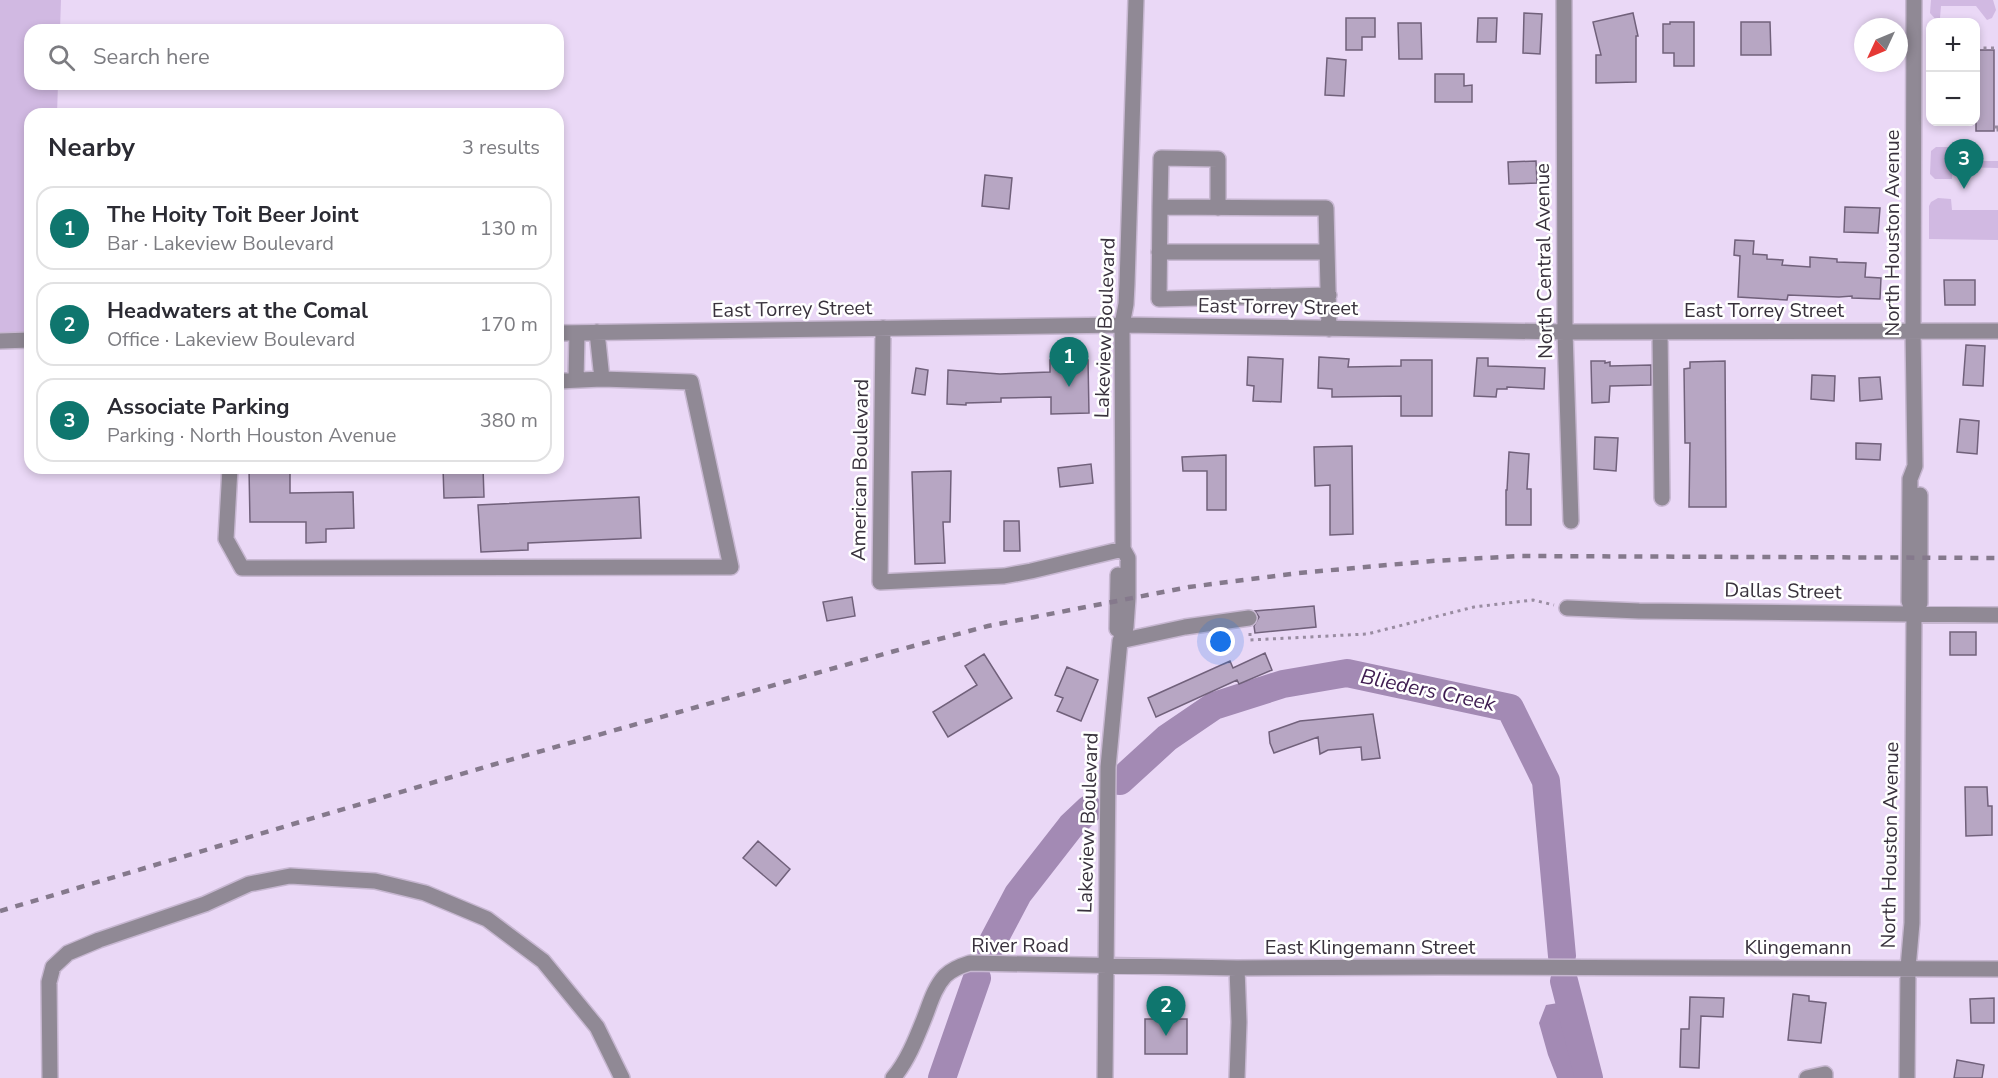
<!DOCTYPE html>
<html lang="en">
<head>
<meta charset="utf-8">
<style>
	:root { --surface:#fff; --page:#f7f7f7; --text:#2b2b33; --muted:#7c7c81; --line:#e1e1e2; --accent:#0f766e }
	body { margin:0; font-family:"Nunito Sans",sans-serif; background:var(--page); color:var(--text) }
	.controls { position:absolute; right:18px; top:18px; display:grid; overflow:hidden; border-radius:12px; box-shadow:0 3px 9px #0003 }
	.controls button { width:54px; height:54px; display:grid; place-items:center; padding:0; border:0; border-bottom:2px solid var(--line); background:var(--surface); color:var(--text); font:30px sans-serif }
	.compass { position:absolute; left:1854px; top:18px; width:54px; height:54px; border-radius:50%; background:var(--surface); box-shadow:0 3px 9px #0003; rotate:226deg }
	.you { position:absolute; left:1221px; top:642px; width:21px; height:21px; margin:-15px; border:4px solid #fff; border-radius:50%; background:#1a73e8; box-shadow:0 0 0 9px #1a73e833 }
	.badge { display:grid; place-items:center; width:39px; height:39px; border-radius:50%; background:var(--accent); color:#fff; font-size:20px; font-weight:700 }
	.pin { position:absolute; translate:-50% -50px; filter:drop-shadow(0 2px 3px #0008) }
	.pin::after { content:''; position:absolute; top:32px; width:21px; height:18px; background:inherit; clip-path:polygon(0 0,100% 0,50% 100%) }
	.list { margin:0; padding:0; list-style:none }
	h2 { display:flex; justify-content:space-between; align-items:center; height:78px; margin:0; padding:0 24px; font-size:26px }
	h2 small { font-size:20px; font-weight:400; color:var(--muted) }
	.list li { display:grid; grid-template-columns:39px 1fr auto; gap:18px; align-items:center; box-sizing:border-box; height:84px; margin:0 12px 12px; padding:0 12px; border:2px solid var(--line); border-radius:18px }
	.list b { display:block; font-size:22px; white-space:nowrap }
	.list p { margin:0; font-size:20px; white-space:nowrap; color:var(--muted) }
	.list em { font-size:20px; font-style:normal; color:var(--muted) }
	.icon { flex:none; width:33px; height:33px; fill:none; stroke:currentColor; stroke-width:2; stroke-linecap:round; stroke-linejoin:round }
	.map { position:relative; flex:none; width:1998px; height:1078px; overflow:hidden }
	.search { position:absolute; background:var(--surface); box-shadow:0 3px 9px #0003; left:24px; top:24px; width:540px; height:66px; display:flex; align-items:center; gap:15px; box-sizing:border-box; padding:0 21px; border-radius:18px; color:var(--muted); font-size:22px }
	.panel { position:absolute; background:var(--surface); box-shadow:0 3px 9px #0003; left:24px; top:108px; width:540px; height:366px; border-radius:18px }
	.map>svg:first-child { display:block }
	.green { fill:#d1b9e2 }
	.water { fill:#a38ab4 }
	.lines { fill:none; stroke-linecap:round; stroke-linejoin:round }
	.river { stroke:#a38ab4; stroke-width:28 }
	.building { fill:#b7a6c3; stroke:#71617b; stroke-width:1.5 }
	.minor-casing { stroke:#c7b7d1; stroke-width:18 }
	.path { stroke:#998ca1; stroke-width:3; stroke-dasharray:3 4.5; stroke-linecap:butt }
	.minor { stroke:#908995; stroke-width:15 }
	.rail { stroke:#85798c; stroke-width:4.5; stroke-dasharray:8 8; stroke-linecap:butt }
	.labels { text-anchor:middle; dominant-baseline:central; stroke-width:5; stroke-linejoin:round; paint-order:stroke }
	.street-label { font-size:20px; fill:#39323d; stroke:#fff }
	.water-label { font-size:21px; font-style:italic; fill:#3e1c50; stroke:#fff }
</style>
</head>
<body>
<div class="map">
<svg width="1998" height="1078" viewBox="0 0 1998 1078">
	<rect width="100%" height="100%" fill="#ead8f6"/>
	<path class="green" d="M0,0h61l-1,30h-30v54h28l-1,30h-27v226h-30z
		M1931,0h62l3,10 -4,8 -5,2 -11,-14h-35l-1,12 -3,3 -7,-8z
		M1936,147h28v14h34v7l-45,-1 -1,12h-17l-5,-5 1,-23z
		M1938,198l13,1 1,11h46v30l-69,-1v-33l2,-4z"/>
	<path class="water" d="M1558,1003l22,4 9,48 7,23h-39l-9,-23 -9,-32 7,-18z"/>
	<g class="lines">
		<path class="river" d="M1120,781l47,-43 47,-32 69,-22 64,-11 163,35 36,73 16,175
			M990,947l28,-53 53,-68 18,-17
			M1564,981l25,97
			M942,1078l35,-100"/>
	</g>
	<path class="building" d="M1524,13l18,1 -2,40 -17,-1z
		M1633,13l5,23h-2v46l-40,1v-28h5l-8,-33z
		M1346,18h29v19h-13v13h-16z
		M1478,18h19l-1,24h-19z
		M1670,22h24v44h-20v-13h-11v-29h7z
		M1741,22h29l1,33h-30z
		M1398,23h23l1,36h-23z
		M1976,50h18v81h-18z
		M1327,58l19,2 -2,36 -19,-1z
		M1435,74h29v12l8,-1v17h-37z
		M1536,161l1,22 -28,1 -1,-22z
		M985,175l27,3 -3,31 -27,-3z
		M1845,207l35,1 -2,25 -34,-1z
		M1735,240l19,1 -1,13 14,1v4l16,1 -1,5 28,2v-10l27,2v3l29,1 -1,14 16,1 -1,21 -28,-1v-2l-13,1 -51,-2 -1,5 -49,-3 2,-41 -6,-1z
		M1944,280h31v25h-30z
		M1966,345l19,1 -2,40 -20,-1z
		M1248,357l35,2 -2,43 -28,-1 1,-15 -7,-1z
		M1319,357l30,2 -1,8 53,-1v-6h31v56h-31v-20l-69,1v-8l-14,-1z
		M1477,358h11v8l57,2 -1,21 -37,-2v2h-10l-1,8 -22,-1z
		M1050,360h38l1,53 -38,1v-17l-50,1v4l-35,1v2l-19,-1 1,-34 52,4 50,-2z
		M1591,361h14v2l5,-1v4l41,-1v20l-41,1 -1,16 -17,1z
		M1725,361l1,146h-37l1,-64h-5l-1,-74 6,-1v-6z
		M916,368l12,2 -3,25 -13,-2z
		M1812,375l23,1 -1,25 -23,-2z
		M1880,377l2,22 -22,2 -1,-23z
		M1960,419l19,2 -2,33 -20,-2z
		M1595,437l23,1 -2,33 -22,-2z
		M1856,443l25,1 -1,16 -24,-1z
		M1352,446l1,88 -23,1v-50l-15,1 -1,-39z
		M1509,452l20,2 -2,35h4v36h-25v-35h1z
		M1226,455v55h-19v-39h-24l-1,-14z
		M1091,464l2,19 -33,4 -2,-19z
		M249,468h41v25l63,-1 1,36 -28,1v13l-20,1v-21h-56z
		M443,468h40l1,29 -40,1z
		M951,471l-1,51h-7l2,41 -30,1 -3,-92z
		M639,497l2,41 -113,5v7l-47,2 -3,-47z
		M1004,521h15l1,30h-16z
		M852,597l3,19 -28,5 -4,-19z
		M1314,606l2,21 -61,6 -1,-7 5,-9 -4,-6z
		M1950,632h26v23h-26z
		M1265,653l7,17 -33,14 -2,-4 -81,37 -8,-19 82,-37 3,7z
		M984,654l28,44 -64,39 -15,-25 44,-27 -12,-19z
		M1067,667l31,13 -17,41 -24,-10 6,-13 -8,-3z
		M1373,714l7,44 -18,2 -1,-13 -33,3 -8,4 -2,-17 -44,16 -4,-10 -1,-11 31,-11z
		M1965,787h22l1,19h4v29l-26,1z
		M758,841l32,28 -14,17 -33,-28z
		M1793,994l16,2v5l17,2 -5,40 -33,-3z
		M1690,997l34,1 -1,19 -22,-1 -2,52 -19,-1 1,-38h8z
		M1994,998v25h-23l-1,-24z
		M1145,1019h42v35h-42z
		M1957,1060l27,5 -2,13h-28z"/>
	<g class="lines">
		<g class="minor-casing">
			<path id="minor" d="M1564,0l1,332 6,189
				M1160,207l1,-49 57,1v49
				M1159,252h168
				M1329,295l-170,4 1,-92 166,1 3,121
				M883,328l-3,254 124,-6 27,-5 92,-22
				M597,332l5,47
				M1660,332l2,166
				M558,333l564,-8 443,7 433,-1
				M0,341l30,-1
				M576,380l1,-47
				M230,468l-4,71 16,29 489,-1 -40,-185 -89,-3 -44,2
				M1567,608l72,3 359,4
				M1914,614l6,-11v-108
				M1117,629l1,-54
				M1120,641l65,-14 64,-9
				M50,1078l-1,-96 4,-15 15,-14 31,-13 106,-36 44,-20 41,-8 85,5 50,12 62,26 56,42 54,66 25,51
				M893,1078c14,-16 23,-39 31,-59 6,-15 10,-31 21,-43 7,-7 15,-10 25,-13l267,5 203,-1 558,2
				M1105,1078l3,-311 12,-126 6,-14 2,-29v-40l-5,-9 -1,-224 4,-21 1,-20 9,-284
				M1237,1078l2,-56 -2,-54
				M1807,1078l18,-4v4
				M1907,1078l1,-110 4,-45 2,-309 -5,-13 1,-122 5,-13 -2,-136 1,-330"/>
		</g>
		<path class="path" d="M1976,48h22
			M1998,127h-3v3h3
			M1250,633v7l117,-6 107,-27 59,-7 21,5"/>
		<use href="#minor" class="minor"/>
		<path class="rail" d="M0,911l492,-146 399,-113 97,-26 201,-39 110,-14 133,-12 87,-5 479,2"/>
	</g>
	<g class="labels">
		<g class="street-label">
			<text transform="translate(1892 233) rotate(-90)">North Houston Avenue</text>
			<text transform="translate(1544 261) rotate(-91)">North Central Avenue</text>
			<text transform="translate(1278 307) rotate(1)">East Torrey Street</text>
			<text transform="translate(792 309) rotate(-1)">East Torrey Street</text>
			<text x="1764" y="310">East Torrey Street</text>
			<text transform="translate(1105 328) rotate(-88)">Lakeview Boulevard</text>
			<text transform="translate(860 470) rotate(-89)">American Boulevard</text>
			<text transform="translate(1783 591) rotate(1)">Dallas Street</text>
			<text transform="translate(1088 823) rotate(-88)">Lakeview Boulevard</text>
			<text transform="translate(1890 845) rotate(-89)">North Houston Avenue</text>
			<text x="1020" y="945">River Road</text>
			<text x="1370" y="947">East Klingemann Street</text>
			<text x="1798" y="947">Klingemann</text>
		</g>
		<g class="water-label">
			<text transform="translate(1428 690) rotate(12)">Blieders Creek</text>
		</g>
	</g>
</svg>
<div class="controls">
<button>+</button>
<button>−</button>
</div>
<svg class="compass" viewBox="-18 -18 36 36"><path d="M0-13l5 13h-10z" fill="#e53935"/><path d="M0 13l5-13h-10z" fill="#7c7c81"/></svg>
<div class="you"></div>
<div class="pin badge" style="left:1069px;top:387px">1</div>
<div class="pin badge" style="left:1166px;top:1036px">2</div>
<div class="pin badge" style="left:1964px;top:189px">3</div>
<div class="search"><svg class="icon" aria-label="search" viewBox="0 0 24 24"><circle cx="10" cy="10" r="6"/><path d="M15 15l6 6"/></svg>Search here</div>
<section class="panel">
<h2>Nearby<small>3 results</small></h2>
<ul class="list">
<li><span class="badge">1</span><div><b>The Hoity Toit Beer Joint</b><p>Bar · Lakeview Boulevard</p></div><em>130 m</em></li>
<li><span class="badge">2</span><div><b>Headwaters at the Comal</b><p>Office · Lakeview Boulevard</p></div><em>170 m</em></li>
<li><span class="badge">3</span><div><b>Associate Parking</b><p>Parking · North Houston Avenue</p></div><em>380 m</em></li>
</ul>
</section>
</div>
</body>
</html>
